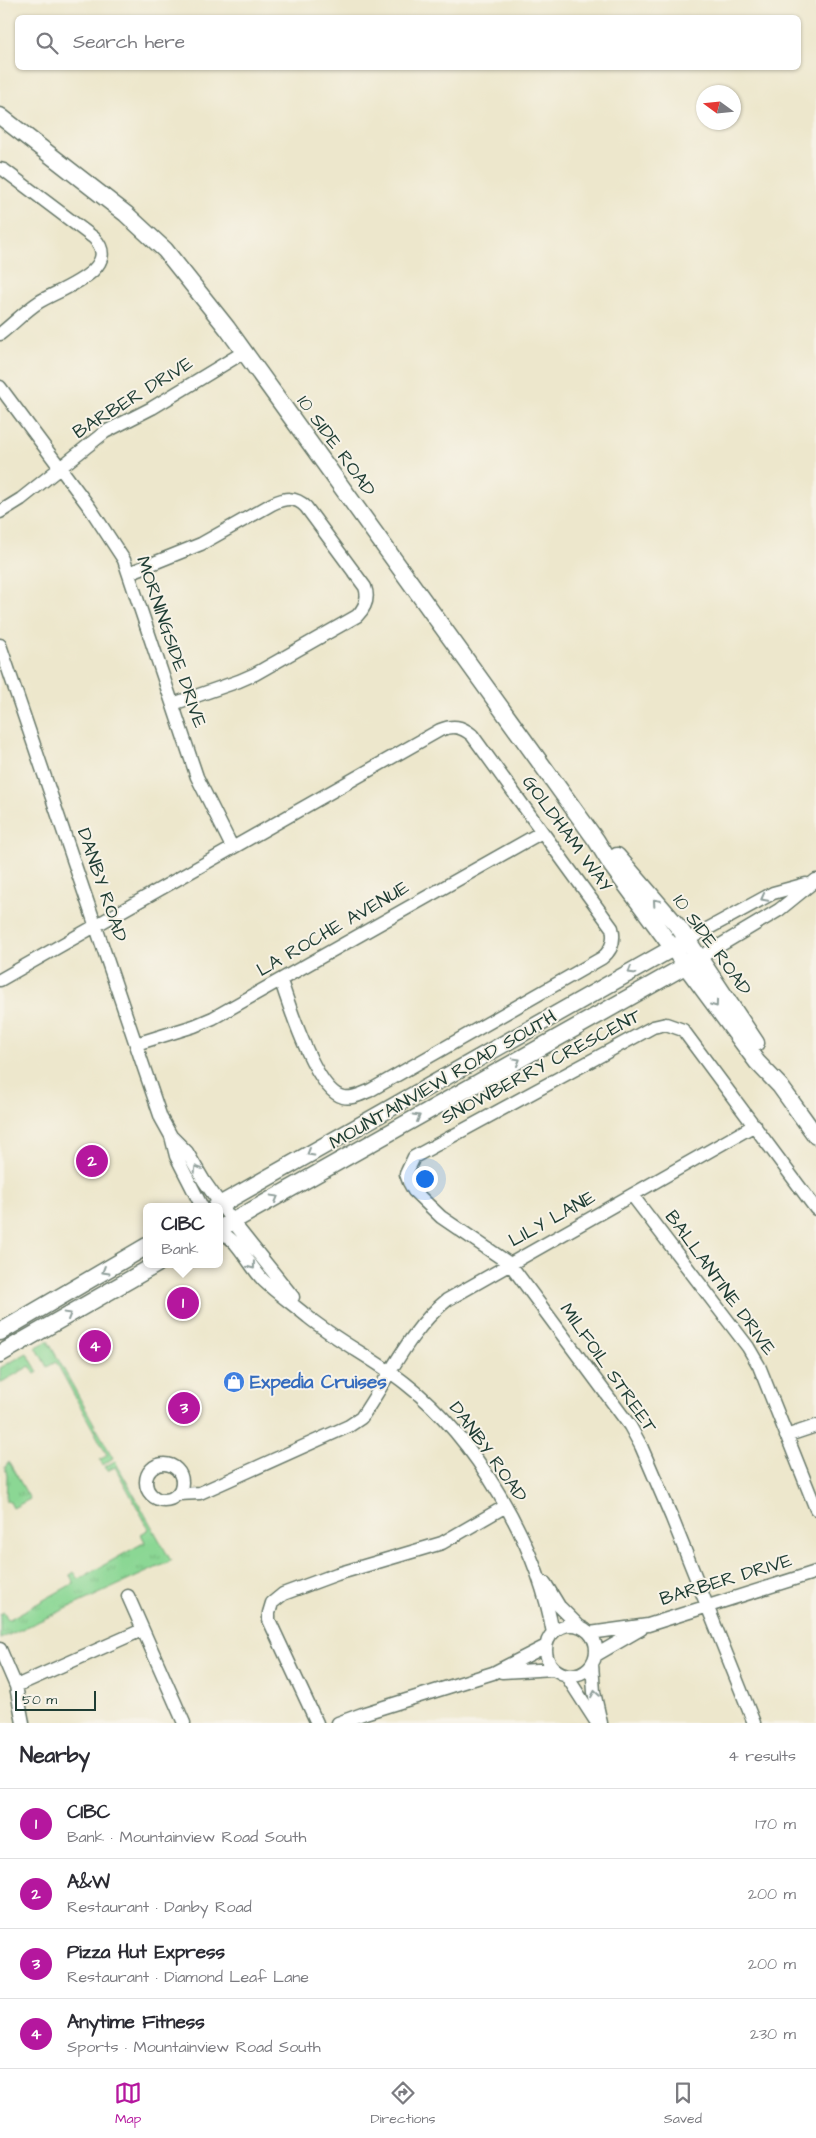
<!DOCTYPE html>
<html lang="en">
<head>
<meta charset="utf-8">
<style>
	:root { --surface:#fff; --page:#f2f2f3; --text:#2b2b33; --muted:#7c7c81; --line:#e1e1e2; --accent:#b5179e }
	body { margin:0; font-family:"Architects Daughter",sans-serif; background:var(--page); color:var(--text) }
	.compass { position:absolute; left:696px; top:85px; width:45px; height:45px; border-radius:50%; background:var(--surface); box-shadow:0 1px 4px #0004; rotate:285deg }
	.scale { position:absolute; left:15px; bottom:12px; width:81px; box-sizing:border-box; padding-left:5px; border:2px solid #1f3d34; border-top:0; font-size:14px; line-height:18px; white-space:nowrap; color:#1f3d34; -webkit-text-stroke:4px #f7f3e8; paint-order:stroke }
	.you { position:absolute; left:424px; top:1178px; width:18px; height:18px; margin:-12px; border:4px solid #fff; border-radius:50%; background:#1a73e8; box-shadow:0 0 0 8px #1a73e833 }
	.badge { display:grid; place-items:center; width:32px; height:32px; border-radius:50%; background:var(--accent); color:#fff; font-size:16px; font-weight:700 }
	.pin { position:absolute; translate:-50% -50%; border:2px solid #fff; box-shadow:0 1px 5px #0006 }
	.popup { position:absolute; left:143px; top:1203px; width:80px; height:65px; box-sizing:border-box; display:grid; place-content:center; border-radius:8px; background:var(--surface); filter:drop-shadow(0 1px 4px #0005); font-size:16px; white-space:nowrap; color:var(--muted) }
	.popup b { font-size:19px; color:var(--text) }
	.popup::after { content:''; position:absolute; left:50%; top:100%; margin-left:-10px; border:10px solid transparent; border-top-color:var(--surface) }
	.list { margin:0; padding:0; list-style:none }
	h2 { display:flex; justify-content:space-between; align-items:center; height:65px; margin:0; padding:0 20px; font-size:21px }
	h2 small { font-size:16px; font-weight:400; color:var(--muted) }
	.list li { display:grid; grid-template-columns:32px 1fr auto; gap:15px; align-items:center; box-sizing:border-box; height:70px; padding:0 20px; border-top:1px solid var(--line) }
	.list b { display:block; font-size:19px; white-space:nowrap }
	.list p { margin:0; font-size:16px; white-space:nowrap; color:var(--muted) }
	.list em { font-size:16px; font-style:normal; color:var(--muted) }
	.icon { flex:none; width:28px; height:28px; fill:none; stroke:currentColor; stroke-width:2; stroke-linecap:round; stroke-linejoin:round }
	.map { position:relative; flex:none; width:816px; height:1723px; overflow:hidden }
	.search { position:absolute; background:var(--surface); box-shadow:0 1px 4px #0004; left:15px; right:15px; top:15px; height:55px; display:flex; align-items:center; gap:12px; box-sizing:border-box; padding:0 18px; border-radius:8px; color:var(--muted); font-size:19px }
	.sheet { height:345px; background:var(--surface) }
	nav { display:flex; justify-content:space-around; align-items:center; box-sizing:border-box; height:70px; border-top:1px solid var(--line); background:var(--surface); font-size:14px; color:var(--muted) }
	nav a { display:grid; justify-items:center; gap:2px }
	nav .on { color:var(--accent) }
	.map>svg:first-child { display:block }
	.grass { fill:url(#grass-tufts); stroke:#558a64 }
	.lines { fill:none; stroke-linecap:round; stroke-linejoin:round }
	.minor-casing { stroke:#677869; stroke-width:15 }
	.major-casing { stroke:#677869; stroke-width:19 }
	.minor { stroke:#fff; stroke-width:12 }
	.major { stroke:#fff; stroke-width:16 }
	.oneway { stroke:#8f9e9a }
	.labels { text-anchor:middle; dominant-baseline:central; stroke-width:4; stroke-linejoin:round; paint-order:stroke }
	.street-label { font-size:19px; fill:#1f3d34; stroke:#f7f3e8 }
	.shop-label { font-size:19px; font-weight:bold; fill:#366cbe; stroke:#f7f3e8; text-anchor:start }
</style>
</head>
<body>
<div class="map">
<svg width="816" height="1723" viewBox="0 0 816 1723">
	<defs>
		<pattern id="grass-tufts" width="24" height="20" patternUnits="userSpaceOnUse" patternTransform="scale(1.25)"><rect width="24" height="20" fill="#8bd794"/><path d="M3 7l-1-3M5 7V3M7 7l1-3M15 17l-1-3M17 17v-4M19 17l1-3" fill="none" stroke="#78b980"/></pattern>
	</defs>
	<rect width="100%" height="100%" fill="#f7f3e8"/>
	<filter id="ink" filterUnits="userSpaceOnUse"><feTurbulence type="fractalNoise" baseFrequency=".02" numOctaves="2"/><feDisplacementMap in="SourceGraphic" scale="10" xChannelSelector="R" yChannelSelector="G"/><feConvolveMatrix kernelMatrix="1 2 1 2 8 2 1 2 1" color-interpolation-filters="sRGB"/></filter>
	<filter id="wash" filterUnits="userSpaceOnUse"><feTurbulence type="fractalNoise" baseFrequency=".0096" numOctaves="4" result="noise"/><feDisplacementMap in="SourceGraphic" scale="20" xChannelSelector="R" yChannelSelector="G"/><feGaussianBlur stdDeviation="1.12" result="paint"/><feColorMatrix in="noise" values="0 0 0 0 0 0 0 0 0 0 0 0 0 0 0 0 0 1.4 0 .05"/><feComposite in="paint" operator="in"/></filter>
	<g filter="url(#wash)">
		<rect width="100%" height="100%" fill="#ede7cc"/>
		<path class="grass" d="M48,1341l65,117 -10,7 -3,-5 7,-5 -51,-93 -9,5 -11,-20z
			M27,1353l11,19 -3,2 -5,-8 -30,17v-15z
			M115,1461l56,100 -171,78v-25l4,-2 4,8 66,-37 -4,-8 4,-3 5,7 66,-37 -4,-8 8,-5 -34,-62 -8,4 -3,-4z
			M9,1462l21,37 -17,9 -3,-6 -4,-1 1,-25 -2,-9z"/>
	</g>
	<g filter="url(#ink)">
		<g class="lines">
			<g class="minor-casing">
				<path id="minor" d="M0,169l4,1 90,68c30,31 -36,52 -55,64 -14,9 -26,22 -39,32
					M0,387l90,121 34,52 73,217 35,70
					M0,512l21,-13 84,-67 47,-24 92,-56
					M129,573l72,-29 71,-40c13,-6 23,-8 34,3l59,80c4,11 0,21 -8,29l-102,58 -16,7 -66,23
					M0,645l161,473 10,18 5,20 26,51
					M687,940l86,-47 33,-9
					M699,958l80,-48 37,-30
					M0,980l440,-250c13,-5 21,-4 32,5l140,193c3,12 0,22 -10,30l-233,133c-8,3 -16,8 -26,6 -27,-6 -54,-92 -62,-116
					M136,1044l58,-18 19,-8 329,-186
					M171,1136l16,16 17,29 29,41 60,75
					M632,1195l116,152 11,19 57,143
					M219,1230c5,4 11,8 15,12 11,12 19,28 30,39 14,13 30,24 44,36 31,25 66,42 97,66 71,55 133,162 148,250
					M786,1436l30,-10
					M146 1482a18 18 0 1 1 36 0a18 18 0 1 1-36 0Z
					M178,1494l22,-1 149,-67 12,-8c27,-39 48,-88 86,-118l308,-175
					M545,1583l14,23 20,20
					M128,1596l56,127
					M546 1650a25 25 0 1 1 50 0a25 25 0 1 1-50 0Z
					M590,1633l58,-8 168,-53
					M0,1649l16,37 7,37
					M596,1655l45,-26
					M592,1664l2,28 7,31
					M502,1672l52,-3
					M566,1675l31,48
					M16,1686l126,-56
					M317,1723l-48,-103v-7l3,-10 11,-9 54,-20 105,-31 64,-37
					M338,1723l27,-10 128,-40 53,-27
					M754,1723l-82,-205 -31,-72 -11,-20 -120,-162 -69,-47 -27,-26 -5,-9 -3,-8 8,-17 239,-130 13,-3 17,6 133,179"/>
			</g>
			<g class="major-casing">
				<path id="major" d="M0,116l126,98 39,36 62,78 369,512 16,26 145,196 23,24 36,50
					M617,856l63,73 76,114
					M216,1207l471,-267
					M219,1229l480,-271
					M0,1332l147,-86
					M0,1354l157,-90"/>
			</g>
			<use href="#minor" class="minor"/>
			<use href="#major" class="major"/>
		</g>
		<defs><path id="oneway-chevron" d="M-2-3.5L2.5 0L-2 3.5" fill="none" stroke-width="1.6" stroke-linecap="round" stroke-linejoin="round" transform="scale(1.25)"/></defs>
		<g class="oneway">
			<use href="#oneway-chevron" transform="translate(764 898) rotate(152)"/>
			<use href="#oneway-chevron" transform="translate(656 902) rotate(-131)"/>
			<use href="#oneway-chevron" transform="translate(631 971) rotate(150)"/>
			<use href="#oneway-chevron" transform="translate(715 1004) rotate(54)"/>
			<use href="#oneway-chevron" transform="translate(517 1061) rotate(-29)"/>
			<use href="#oneway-chevron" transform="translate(417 1117) rotate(-30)"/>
			<use href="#oneway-chevron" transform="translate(310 1153) rotate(150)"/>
			<use href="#oneway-chevron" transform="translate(197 1169) rotate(-121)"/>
			<use href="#oneway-chevron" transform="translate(275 1198) rotate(-30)"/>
			<use href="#oneway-chevron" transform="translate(252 1266) rotate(52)"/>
			<use href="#oneway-chevron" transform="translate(105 1271) rotate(149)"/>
			<use href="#oneway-chevron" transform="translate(68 1315) rotate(-30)"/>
			<use href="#oneway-chevron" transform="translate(595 1694) rotate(-99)"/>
		</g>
	</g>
	<defs>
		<g id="shop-disc" transform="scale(1.125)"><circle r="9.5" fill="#3f7fe0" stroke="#f7f3e8"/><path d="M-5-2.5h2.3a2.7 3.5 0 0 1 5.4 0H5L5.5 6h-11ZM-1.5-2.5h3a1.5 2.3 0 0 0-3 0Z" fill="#fff"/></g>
	</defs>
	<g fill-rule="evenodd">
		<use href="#shop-disc" x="234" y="1382"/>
	</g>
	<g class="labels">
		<g class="street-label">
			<text transform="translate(133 398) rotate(-32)">BARBER DRIVE</text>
			<text transform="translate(336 446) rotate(54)">10 SIDE ROAD</text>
			<text transform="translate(171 642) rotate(71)">MORNINGSIDE DRIVE</text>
			<text transform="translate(567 834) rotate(54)">GOLDHAM WAY</text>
			<text transform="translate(102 885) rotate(71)">DANBY ROAD</text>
			<text transform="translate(333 929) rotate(-30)">LA ROCHE AVENUE</text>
			<text transform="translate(712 945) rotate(54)">10 SIDE ROAD</text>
			<text transform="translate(541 1067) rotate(-28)">SNOWBERRY CRESCENT</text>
			<text transform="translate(443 1080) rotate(-30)">MOUNTAINVIEW ROAD SOUTH</text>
			<text transform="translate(552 1219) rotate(-29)">LILY LANE</text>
			<text transform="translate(720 1283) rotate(54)">BALLANTINE DRIVE</text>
			<text transform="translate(608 1368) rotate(55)">MILFOIL STREET</text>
			<text transform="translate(488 1452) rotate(54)">DANBY ROAD</text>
			<text transform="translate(726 1580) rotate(-17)">BARBER DRIVE</text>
		</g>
		<g class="shop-label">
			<text x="250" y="1382">Expedia Cruises</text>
		</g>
	</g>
</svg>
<svg class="compass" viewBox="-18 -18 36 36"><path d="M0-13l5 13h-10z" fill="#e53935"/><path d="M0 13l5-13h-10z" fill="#7c7c81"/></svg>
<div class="scale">50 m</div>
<div class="you"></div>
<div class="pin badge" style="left:183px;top:1303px">1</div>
<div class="popup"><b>CIBC</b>Bank</div>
<div class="pin badge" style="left:92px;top:1161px">2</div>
<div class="pin badge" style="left:184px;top:1408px">3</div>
<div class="pin badge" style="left:95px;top:1346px">4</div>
<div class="search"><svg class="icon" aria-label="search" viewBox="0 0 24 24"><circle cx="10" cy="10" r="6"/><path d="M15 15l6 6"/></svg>Search here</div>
</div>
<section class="sheet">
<h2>Nearby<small>4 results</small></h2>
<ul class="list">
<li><span class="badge">1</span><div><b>CIBC</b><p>Bank · Mountainview Road South</p></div><em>170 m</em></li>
<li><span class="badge">2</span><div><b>A&amp;W</b><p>Restaurant · Danby Road</p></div><em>200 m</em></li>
<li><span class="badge">3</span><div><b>Pizza Hut Express</b><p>Restaurant · Diamond Leaf Lane</p></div><em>200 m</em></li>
<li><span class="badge">4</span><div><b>Anytime Fitness</b><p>Sports · Mountainview Road South</p></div><em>230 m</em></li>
</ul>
</section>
<nav>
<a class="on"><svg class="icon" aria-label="map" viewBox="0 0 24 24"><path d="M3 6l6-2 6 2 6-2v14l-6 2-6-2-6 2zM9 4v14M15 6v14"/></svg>Map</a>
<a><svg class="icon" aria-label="directions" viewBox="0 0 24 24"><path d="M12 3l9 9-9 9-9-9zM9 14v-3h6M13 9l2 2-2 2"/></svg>Directions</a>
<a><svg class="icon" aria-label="saved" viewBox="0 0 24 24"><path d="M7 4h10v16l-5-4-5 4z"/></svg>Saved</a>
</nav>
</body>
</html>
